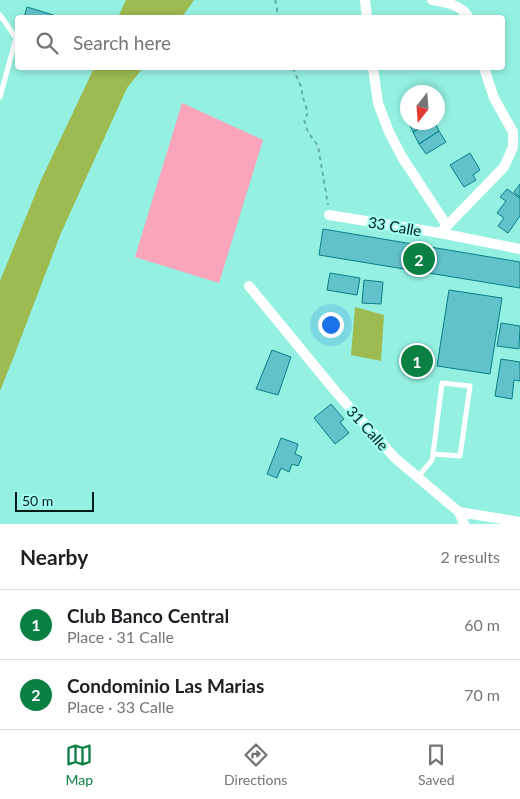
<!DOCTYPE html>
<html lang="en">
<head>
<meta charset="utf-8">
<style>
	:root { --surface:#fff; --page:#f2f2f2; --text:#202124; --muted:#757577; --line:#e0e0e0; --accent:#0b8043 }
	body { margin:0; font-family:Lato,sans-serif; background:var(--page); color:var(--text) }
	.compass { position:absolute; left:400px; top:85px; width:45px; height:45px; border-radius:50%; background:var(--surface); box-shadow:0 2px 8px #0003; rotate:197deg }
	.scale { position:absolute; left:15px; bottom:12px; width:79px; box-sizing:border-box; padding-left:5px; border:2px solid #001d19; border-top:0; font-size:14px; line-height:18px; white-space:nowrap; color:#001d19; -webkit-text-stroke:4px #a1fef0; paint-order:stroke }
	.you { position:absolute; left:330px; top:324px; width:18px; height:18px; margin:-12px; border:4px solid #fff; border-radius:50%; background:#1a73e8; box-shadow:0 0 0 8px #1a73e833 }
	.badge { display:grid; place-items:center; width:32px; height:32px; border-radius:50%; background:var(--accent); color:#fff; font-size:16px; font-weight:700 }
	.pin { position:absolute; translate:-50% -50%; border:2px solid #fff; box-shadow:0 1px 5px #0006 }
	.list { margin:0; padding:0; list-style:none }
	h2 { display:flex; justify-content:space-between; align-items:center; height:65px; margin:0; padding:0 20px; font-size:21px }
	h2 small { font-size:16px; font-weight:400; color:var(--muted) }
	.list li { display:grid; grid-template-columns:32px 1fr auto; gap:15px; align-items:center; box-sizing:border-box; height:70px; padding:0 20px; border-top:1px solid var(--line) }
	.list b { display:block; font-size:19px; white-space:nowrap }
	.list p { margin:0; font-size:16px; white-space:nowrap; color:var(--muted) }
	.list em { font-size:16px; font-style:normal; color:var(--muted) }
	.icon { flex:none; width:28px; height:28px; fill:none; stroke:currentColor; stroke-width:2; stroke-linecap:round; stroke-linejoin:round }
	.map { position:relative; flex:none; width:520px; height:524px; overflow:hidden }
	.search { position:absolute; background:var(--surface); box-shadow:0 2px 8px #0003; left:15px; right:15px; top:15px; height:55px; display:flex; align-items:center; gap:12px; box-sizing:border-box; padding:0 18px; border-radius:5px; color:var(--muted); font-size:19px }
	.sheet { height:205px; background:var(--surface) }
	nav { display:flex; justify-content:space-around; align-items:center; box-sizing:border-box; height:70px; border-top:1px solid var(--line); background:var(--surface); font-size:14px; color:var(--muted) }
	nav a { display:grid; justify-items:center; gap:2px }
	nav .on { color:var(--accent) }
	.map>svg:first-child { display:block }
	.green { fill:#faa5ba }
	.water { fill:#9dbb51 }
	.building { fill:#62c2cb; stroke:#077f88 }
	.lines { fill:none; stroke-linecap:round; stroke-linejoin:round }
	.path { stroke:#65aea3; stroke-width:2; stroke-dasharray:4 4; stroke-linecap:butt }
	.lane { stroke:#fff; stroke-width:5 }
	.street { stroke:#fff; stroke-width:10 }
	.labels { text-anchor:middle; dominant-baseline:central; stroke-width:4.5; stroke-linejoin:round; paint-order:stroke }
	.street-label { font-size:15px; fill:#001d19; stroke:#a1fef0 }
</style>
</head>
<body>
<div class="map">
<svg width="520" height="524" viewBox="0 0 520 524">
	<rect width="100%" height="100%" fill="#94f1e2"/>
	<path class="green" d="M182,103l81,37 -44,143 -84,-26z"/>
	<path class="water" d="M126,0h68l-12,17h-64z
		M94,68h49l-16,20 -66,145 -47,123 -14,35v-110l41,-101z
		M355,307l29,8 -3,46 -30,-6z"/>
	<path class="building" d="M27,7l36,11h-39z
		M408,106v14h-1l-6,-11z
		M408,122h23l-18,10z
		M431,122h4l4,9 -20,13 -6,-12z
		M439,131l7,11 -20,12 -7,-10z
		M470,153l10,17 -7,5 3,5 -12,7 -14,-22z
		M520,184v13l-6,-5z
		M507,189l13,9v18l-12,17 -10,-7 6,-8 -7,-5 9,-12 -6,-4z
		M323,229l197,33v26l-201,-33z
		M330,273l30,5 -3,17 -30,-5z
		M364,280l19,2 -2,22 -19,-1z
		M449,290l53,8 -12,76 -53,-8z
		M501,323l19,3 -1,23 -22,-3z
		M272,350l19,7 -13,38 -22,-6z
		M501,359l19,3v19l-6,-1 -2,19 -17,-3z
		M331,404l13,15 -4,3 9,11 -14,11 -21,-26z
		M281,438l17,6 -3,10 7,3 -4,9 -6,-2 -3,8 -8,-4 -4,10 -10,-4z"/>
	<g class="lines">
		<path class="path" d="M275,0l2,7v11
			M293,68l9,21v6l6,18 -4,7 4,12 10,14 10,59"/>
		<path class="lane" d="M0,15l16,23 -16,59
			M418,477l14,-17 1,-6 9,-71 28,3 -10,70 -27,-2"/>
		<path class="street" d="M365,0l2,18
			M432,0c13,2 30,5 37,18
			M373,68l5,35 11,29 13,25 45,69
			M329,215l111,18 80,16
			M440,233l64,-66 9,-20v-15l-19,-34 -10,-30
			M249,286l87,106 59,66 64,54 61,10
			M459,512l5,12"/>
	</g>
	<g class="labels">
		<g class="street-label">
			<text transform="translate(395 226) rotate(10)">33 Calle</text>
			<text transform="translate(368 428) rotate(48)">31 Calle</text>
		</g>
	</g>
</svg>
<svg class="compass" viewBox="-18 -18 36 36"><path d="M0-13l5 13h-10z" fill="#e53935"/><path d="M0 13l5-13h-10z" fill="#757577"/></svg>
<div class="scale">50 m</div>
<div class="you"></div>
<div class="pin badge" style="left:417px;top:361px">1</div>
<div class="pin badge" style="left:419px;top:259px">2</div>
<div class="search"><svg class="icon" aria-label="search" viewBox="0 0 24 24"><circle cx="10" cy="10" r="6"/><path d="M15 15l6 6"/></svg>Search here</div>
</div>
<section class="sheet">
<h2>Nearby<small>2 results</small></h2>
<ul class="list">
<li><span class="badge">1</span><div><b>Club Banco Central</b><p>Place · 31 Calle</p></div><em>60 m</em></li>
<li><span class="badge">2</span><div><b>Condominio Las Marias</b><p>Place · 33 Calle</p></div><em>70 m</em></li>
</ul>
</section>
<nav>
<a class="on"><svg class="icon" aria-label="map" viewBox="0 0 24 24"><path d="M3 6l6-2 6 2 6-2v14l-6 2-6-2-6 2zM9 4v14M15 6v14"/></svg>Map</a>
<a><svg class="icon" aria-label="directions" viewBox="0 0 24 24"><path d="M12 3l9 9-9 9-9-9zM9 14v-3h6M13 9l2 2-2 2"/></svg>Directions</a>
<a><svg class="icon" aria-label="saved" viewBox="0 0 24 24"><path d="M7 4h10v16l-5-4-5 4z"/></svg>Saved</a>
</nav>
</body>
</html>
